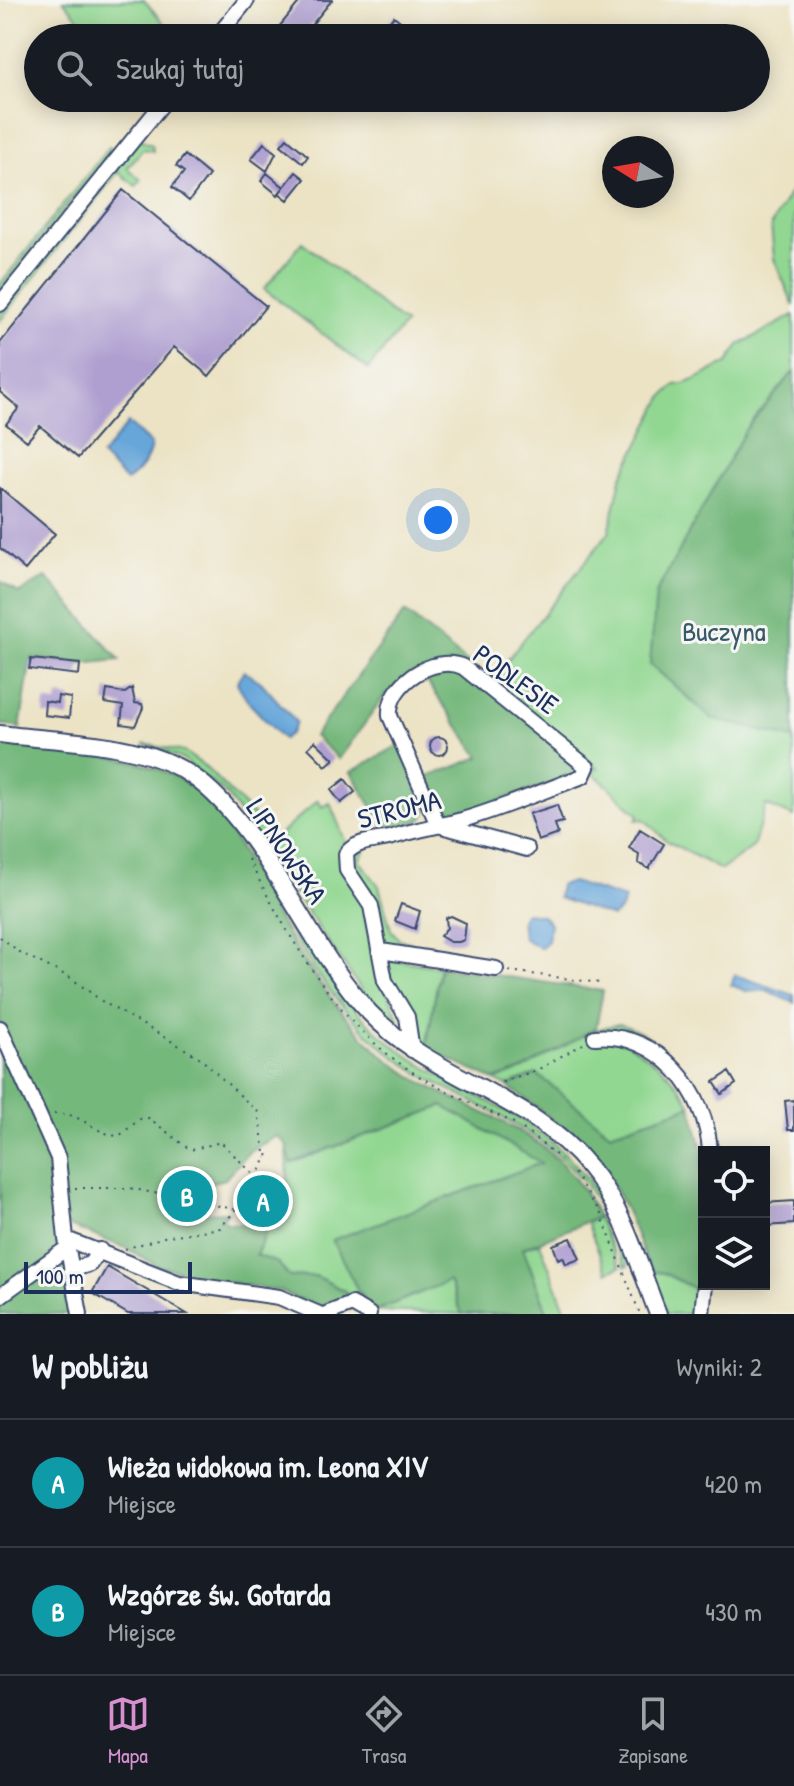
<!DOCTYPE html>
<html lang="pl">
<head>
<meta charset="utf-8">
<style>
	:root { --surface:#171b24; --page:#20242c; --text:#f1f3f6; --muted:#9ea1a6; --line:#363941; --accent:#d690ce }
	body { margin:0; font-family:"Patrick Hand",sans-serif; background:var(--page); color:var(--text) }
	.controls { position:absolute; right:24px; bottom:24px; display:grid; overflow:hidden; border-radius:0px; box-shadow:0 4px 20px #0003 }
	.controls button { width:72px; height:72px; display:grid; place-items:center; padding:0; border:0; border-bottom:2px solid var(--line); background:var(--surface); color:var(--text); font:40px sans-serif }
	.compass { position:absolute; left:602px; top:136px; width:72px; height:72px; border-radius:50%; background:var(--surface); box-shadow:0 4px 20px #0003; rotate:281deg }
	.scale { position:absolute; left:24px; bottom:20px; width:168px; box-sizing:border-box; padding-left:8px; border:4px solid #1b2f5e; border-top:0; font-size:22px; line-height:28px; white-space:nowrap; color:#1b2f5e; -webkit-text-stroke:6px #f6f6f2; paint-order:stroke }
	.you { position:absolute; left:438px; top:520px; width:28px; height:28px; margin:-20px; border:6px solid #fff; border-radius:50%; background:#1a73e8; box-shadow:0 0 0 12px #1a73e833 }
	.badge { display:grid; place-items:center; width:52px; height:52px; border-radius:50%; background:var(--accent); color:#fff; font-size:26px; font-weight:700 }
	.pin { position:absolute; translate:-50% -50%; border:4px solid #fff; box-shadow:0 2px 8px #0006 }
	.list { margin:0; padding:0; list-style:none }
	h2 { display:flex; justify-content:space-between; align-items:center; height:104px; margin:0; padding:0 32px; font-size:34px }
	h2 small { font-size:26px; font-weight:400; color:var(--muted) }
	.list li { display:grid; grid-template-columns:52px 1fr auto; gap:24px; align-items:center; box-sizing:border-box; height:128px; padding:0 32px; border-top:2px solid var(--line) }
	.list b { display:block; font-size:30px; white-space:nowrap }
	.list p { margin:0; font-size:26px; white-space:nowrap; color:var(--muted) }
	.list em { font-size:26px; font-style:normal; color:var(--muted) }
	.icon { flex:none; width:44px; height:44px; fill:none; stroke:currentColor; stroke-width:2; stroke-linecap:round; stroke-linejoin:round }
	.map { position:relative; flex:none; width:794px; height:1314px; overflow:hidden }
	.search { position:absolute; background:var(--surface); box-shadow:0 4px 20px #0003; left:24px; right:24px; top:24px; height:88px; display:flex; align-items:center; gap:20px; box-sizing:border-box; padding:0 28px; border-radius:44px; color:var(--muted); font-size:30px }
	.sheet { height:360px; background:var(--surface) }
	nav { display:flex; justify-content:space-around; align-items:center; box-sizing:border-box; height:112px; border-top:2px solid var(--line); background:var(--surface); font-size:22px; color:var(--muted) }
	nav a { display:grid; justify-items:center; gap:4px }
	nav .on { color:var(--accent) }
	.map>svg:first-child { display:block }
	.green { fill:#91d791; stroke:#568378; stroke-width:2 }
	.forest { fill:#74b87b; stroke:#48746c; stroke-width:2 }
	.water { fill:#66a6d9; stroke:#406a9c; stroke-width:2 }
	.building { fill:#ae9fd0 }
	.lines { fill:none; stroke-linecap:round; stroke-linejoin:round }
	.minor-casing { stroke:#3a4a6d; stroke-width:18 }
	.major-casing { stroke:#3a4a6d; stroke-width:20 }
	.path { stroke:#3a4a6d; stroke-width:2; stroke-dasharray:2 6; stroke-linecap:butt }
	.minor { stroke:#fff; stroke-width:14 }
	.major { stroke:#fff; stroke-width:16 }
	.labels { text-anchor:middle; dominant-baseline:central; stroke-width:6; stroke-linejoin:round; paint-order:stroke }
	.park-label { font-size:28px; fill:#38596b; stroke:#f6f6f2 }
	.street-label { font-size:28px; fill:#1b2f5e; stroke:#f6f6f2 }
</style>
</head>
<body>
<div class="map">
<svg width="794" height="1314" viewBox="0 0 794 1314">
	<rect width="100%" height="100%" fill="#f6f6f2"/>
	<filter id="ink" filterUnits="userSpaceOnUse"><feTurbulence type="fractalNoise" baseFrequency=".0125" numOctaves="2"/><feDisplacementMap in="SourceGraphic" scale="16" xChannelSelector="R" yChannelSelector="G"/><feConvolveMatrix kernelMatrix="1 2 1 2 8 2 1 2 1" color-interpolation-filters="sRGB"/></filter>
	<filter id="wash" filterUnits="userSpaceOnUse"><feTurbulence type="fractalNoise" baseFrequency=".006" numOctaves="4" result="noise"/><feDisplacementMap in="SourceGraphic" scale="32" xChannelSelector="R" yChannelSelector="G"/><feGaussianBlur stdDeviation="1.8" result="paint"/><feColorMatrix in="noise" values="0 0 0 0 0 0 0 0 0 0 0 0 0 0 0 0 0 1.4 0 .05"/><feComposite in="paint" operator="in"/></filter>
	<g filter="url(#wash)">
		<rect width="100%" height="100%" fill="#ece3c5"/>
		<path class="green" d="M63,0h81l33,38h-81z
			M140,139l12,6 1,6 -10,-2 -16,19 14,12 -5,6 -18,-14 -118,149v-7z
			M109,147l3,3 -112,140v-6z
			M794,186v120l-20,-47 -3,-34z
			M302,242l103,82 -37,45 -104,-80z
			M794,315v502l-28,-12 -13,42 -32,23 -54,-29 -23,-22 -8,1 3,-5 -48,-44 -109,-79 127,-160 12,-54 42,-81 12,-12c21,-1 32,-15 52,-21l12,-19z
			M144,744l40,8 19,13 73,73 42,-38 4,7 8,-4 16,40c-20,24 7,34 15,54 7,18 11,38 11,56l31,77 -38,-35 -139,-201 -42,-34z
			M237,833c38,58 83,143 131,190 85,84 194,80 247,204 5,12 14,27 13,39l-3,1c-12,-30 -23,-62 -43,-87 -53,-67 -140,-81 -202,-135 -60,-52 -108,-141 -143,-212z
			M367,847l-8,13 20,26 12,44 8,9 26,9 -1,4 -37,-5 -17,-58 -17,-23 1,-12z
			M391,959l49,8 -14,82 -35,-69 -3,-12z
			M620,1024c43,14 66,46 89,83l-62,-66 -27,-10 2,9c31,19 52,33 69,66l-81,27 -73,-59 -30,12 -13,-6c44,-15 80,-49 126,-56z
			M443,1106l99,57 -209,77 24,44 4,17 -13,-1 -2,-8 -30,-16 -27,1 -11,-14 -22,-8 12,-27 11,2 10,-11 -2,-70 5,14z
			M598,1217l22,50 -13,5 -20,-49z
			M540,1243l27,71h-19l-25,-66z
			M650,1271l14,2 33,17 -2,24h-28z
			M449,1280l13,34 -87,-3z"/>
		<path class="forest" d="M794,371v368l-83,-21 -61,-54 6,-71 90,-164z
			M46,577l74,83 -40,4 -49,-6 -11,70 -20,-4v-143l19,12z
			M405,612l193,156 -145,48 -11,-5 -14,-34 52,-20 -55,-78 -15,6 -13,17 -11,-8 -47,65 -25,-23z
			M0,744c58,8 146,7 193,44 38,30 52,75 76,115 29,52 64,105 107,146 74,69 174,62 222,168l-75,31 25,66h-86l-13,-33 -74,30c-18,-14 -30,-49 -43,-71l209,-77 -98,-57 -152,57 -5,-19 -9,-8 -27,15 -25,28 -34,8 3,26 34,-1 -6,7 4,4 42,4 -12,28 22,8 11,14 27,-1 30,16 2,8 -27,8 -42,-17 -59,-10 -64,-16 -30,-17 -67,-26 18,92h-77z
			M401,744l26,66 -4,9 -35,14 -37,-61z
			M440,967l163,24 -7,37 -76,43 -26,9 -68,-31z
			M537,1074l73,59 81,-27 12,47 -6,137 -33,-17 -14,-2c-14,-35 -26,-74 -50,-105 -25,-32 -60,-56 -93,-80z"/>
		<path class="water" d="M128,423l23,21c-1,14 -13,30 -25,37l-25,-25z
			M244,671l17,11 35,40 -5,11 -8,6 -34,-36 -12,-20z
			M572,882l53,17 -5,12 -8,6 -54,-19 2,-13z
			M526,913l15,2 9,8 -2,18 -8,7 -17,-10 -2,-19z
			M735,975l59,20v8l-28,-13 -18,2 -17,-7z"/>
		<g id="blocks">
			<path class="building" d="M301,0h31l-31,38h-31z
				M394,16l27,22h-34l-7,-5z
				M287,138l21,18 -5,7 -22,-18z
				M264,143l12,10 -9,18 -16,-12z
				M185,155l24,20 -20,26 -17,-14 12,-15 -8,-6z
				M296,172l9,7 -17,21 -9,-7z
				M267,173l17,14 -6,8 -17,-14z
				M123,190l143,116 -57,70 -35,-29 -96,111 -38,-32 -13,15 -21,-17 13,-16 -19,-16v-49z
				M0,488l55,46 -30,36 -25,-22z
				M31,659l49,5 -1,11 -50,-6z
				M132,688l3,15 7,1 1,4 -8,18 -14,-2 2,-18 -18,-3 2,-13 18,3z
				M58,696l13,2 -2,20 -25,-3 1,-14 12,2z
				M430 746a9 9 0 1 1 18 0a9 9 0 1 1-18 0Z
				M315,741l19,18 -8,7 -18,-18z
				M345,779l10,13 -14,11 -10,-13z
				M557,805l6,17 -8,2 3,10 -20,7 -9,-27z
				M640,829l24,15 -15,25 -11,-6 1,-9 -10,-6z
				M401,904l19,7 -5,18 -20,-8z
				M451,916l15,7 -2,17 -5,2h-9l-10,-6 7,-8 -1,-10z
				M729,1072l7,12 -14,10 -8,-12z
				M794,1100v30h-6l-3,-29z
				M794,1201v23l-30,2v-23z
				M571,1238l9,21 -14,5 -3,-7 -5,2 -5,-14z
				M107,1267l80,47h-59l-36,-21z"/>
		</g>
	</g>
	<g filter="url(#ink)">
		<use href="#blocks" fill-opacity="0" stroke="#3a4a6d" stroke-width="2"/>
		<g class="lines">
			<g class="minor-casing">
				<path id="minor" d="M216,38l31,-38
					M0,304l167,-206
					M381,951l115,18
					M0,1028l58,130 8,81 14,75
					M595,1037c64,-6 112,55 115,115
					M412,1050l-5,-33 -22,-36 -14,-75 -24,-36 -1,-16c11,-15 33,-12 50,-18 22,-7 44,-10 66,-16 41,-12 81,-29 121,-44l4,-9 -124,-100c-29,-13 -76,17 -73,49l48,109 89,24
					M66,1239l113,44 100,14 40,17
					M71,1270l19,-6 10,-14
					M0,1296l67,-48
					M326,1314l26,-10 17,10
					M702,1314l3,-30"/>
			</g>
			<g class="major-casing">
				<path id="major" d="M0,734c58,8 131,6 183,36 77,45 122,175 186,242 64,68 161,82 220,155 35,42 50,98 69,147"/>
			</g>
			<path class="path" d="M248,859c39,75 86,160 157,208 33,23 73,39 109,56
				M0,937l21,16 50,25 32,24 96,55 59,55 8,46
				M509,971l91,12
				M502,1082l35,-12 46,-26
				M54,1114c25,-4 41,21 65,22l21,-17 9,-1 41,32 31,-8 35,35
				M523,1129l38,30
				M574,1173l27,41 39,100
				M75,1188h54l105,21
				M125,1249l39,-12 56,-9 25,-29 23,-45"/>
			<use href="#minor" class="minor"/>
			<use href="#major" class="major"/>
		</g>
	</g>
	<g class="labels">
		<g class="park-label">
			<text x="724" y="631">Buczyna</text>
		</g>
		<g class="street-label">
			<text transform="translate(516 679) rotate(36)">PODLESIE</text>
			<text transform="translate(399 809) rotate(-14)">STROMA</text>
			<text transform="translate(287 851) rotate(56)">LIPNOWSKA</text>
		</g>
	</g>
</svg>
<div class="controls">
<button><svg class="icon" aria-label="locate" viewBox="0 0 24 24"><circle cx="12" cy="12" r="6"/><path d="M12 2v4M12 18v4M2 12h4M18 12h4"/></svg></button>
<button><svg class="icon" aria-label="layers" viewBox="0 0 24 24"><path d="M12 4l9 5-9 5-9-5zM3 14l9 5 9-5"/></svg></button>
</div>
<svg class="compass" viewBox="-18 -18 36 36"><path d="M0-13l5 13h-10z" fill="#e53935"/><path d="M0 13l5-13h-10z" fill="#9ea1a6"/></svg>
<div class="scale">100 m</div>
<div class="you"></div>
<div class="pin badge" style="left:263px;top:1201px;background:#0f9aa8">A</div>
<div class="pin badge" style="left:187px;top:1196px;background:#0f9aa8">B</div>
<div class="search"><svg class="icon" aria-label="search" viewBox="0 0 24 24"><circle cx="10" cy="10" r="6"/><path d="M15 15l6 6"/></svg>Szukaj tutaj</div>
</div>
<section class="sheet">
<h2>W pobliżu<small>Wyniki: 2</small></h2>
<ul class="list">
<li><span class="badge" style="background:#0f9aa8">A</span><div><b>Wieża widokowa im. Leona XIV</b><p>Miejsce</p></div><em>420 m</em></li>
<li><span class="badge" style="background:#0f9aa8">B</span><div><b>Wzgórze św. Gotarda</b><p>Miejsce</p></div><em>430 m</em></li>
</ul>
</section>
<nav>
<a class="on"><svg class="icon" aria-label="map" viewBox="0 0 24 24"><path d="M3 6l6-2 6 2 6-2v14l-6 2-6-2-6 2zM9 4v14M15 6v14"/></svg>Mapa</a>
<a><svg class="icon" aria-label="directions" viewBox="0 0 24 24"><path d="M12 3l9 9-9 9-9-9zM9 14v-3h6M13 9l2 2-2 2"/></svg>Trasa</a>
<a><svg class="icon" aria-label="saved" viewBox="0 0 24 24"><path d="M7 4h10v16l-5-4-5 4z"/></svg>Zapisane</a>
</nav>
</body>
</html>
